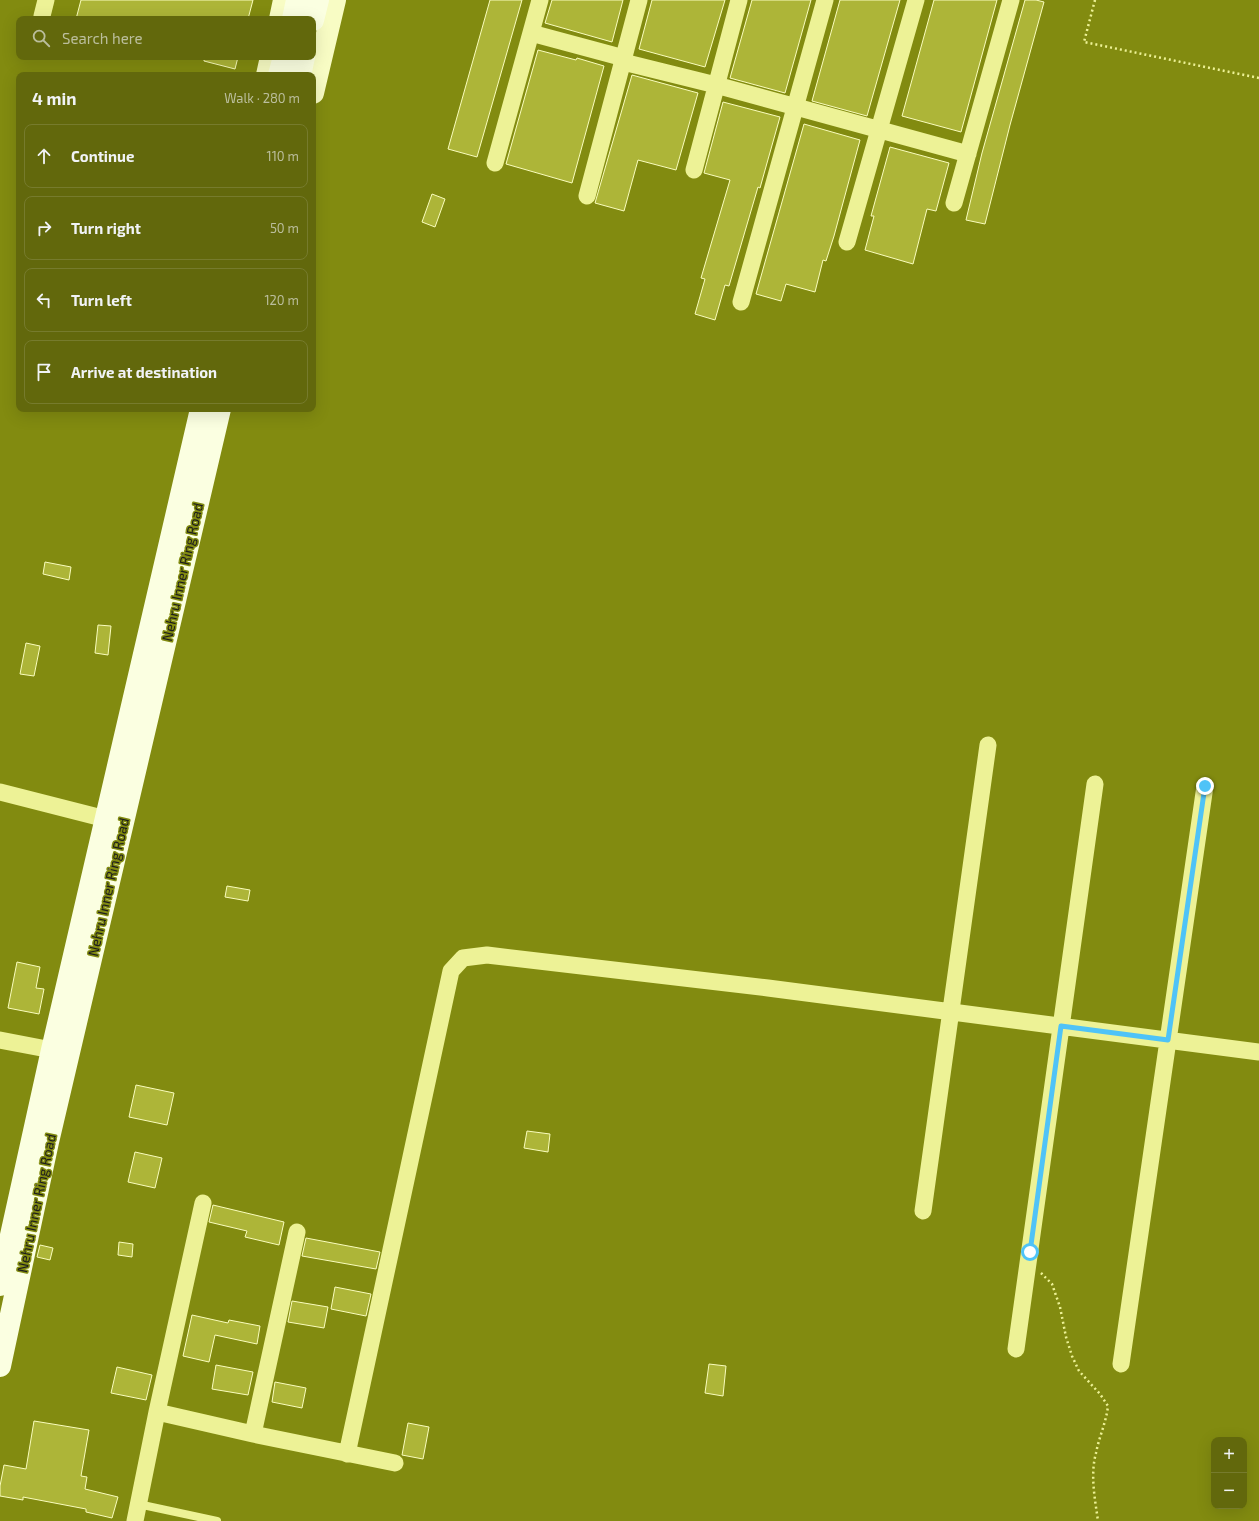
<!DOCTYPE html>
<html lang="en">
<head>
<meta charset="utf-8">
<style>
	:root { --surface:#62680c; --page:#686e15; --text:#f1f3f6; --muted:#bbbe9d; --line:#767b2d }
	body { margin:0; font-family:"Exo 2",sans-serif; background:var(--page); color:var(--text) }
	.controls { position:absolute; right:12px; bottom:12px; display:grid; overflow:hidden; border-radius:8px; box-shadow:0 4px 16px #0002 }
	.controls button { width:36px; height:36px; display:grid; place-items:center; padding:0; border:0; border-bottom:1px solid var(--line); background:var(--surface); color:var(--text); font:20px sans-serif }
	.stop { position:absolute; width:12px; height:12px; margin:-9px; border:3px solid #4fc3f7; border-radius:50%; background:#fff }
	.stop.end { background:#4fc3f7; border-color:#fff; box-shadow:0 1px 4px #0008 }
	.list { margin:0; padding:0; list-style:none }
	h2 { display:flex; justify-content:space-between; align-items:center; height:52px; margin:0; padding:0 16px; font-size:17px }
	h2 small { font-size:13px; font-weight:400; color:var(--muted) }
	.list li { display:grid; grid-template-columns:26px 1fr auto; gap:12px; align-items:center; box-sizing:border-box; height:64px; margin:0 8px 8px; padding:0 8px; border:1px solid var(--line); border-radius:8px }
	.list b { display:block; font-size:15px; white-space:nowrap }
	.list em { font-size:13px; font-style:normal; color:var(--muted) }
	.icon { flex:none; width:22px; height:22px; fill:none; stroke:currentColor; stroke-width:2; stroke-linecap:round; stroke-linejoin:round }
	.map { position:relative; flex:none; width:1259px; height:1521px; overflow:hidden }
	.search { position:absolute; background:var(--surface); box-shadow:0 4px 16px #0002; left:16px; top:16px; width:300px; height:44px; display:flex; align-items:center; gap:10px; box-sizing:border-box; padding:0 14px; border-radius:8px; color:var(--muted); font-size:15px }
	.panel { position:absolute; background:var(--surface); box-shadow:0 4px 16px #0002; left:16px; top:72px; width:300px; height:340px; border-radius:8px }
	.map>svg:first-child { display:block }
	.building { fill:#adb538; stroke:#fafdbd }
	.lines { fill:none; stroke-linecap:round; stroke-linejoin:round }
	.path { stroke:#edf296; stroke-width:2.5; stroke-dasharray:2 3; stroke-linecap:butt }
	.lane { stroke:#edf296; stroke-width:8 }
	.street { stroke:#edf296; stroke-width:17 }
	.secondary { stroke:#f8fcc4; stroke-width:22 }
	.primary { stroke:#fbffe1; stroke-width:22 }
	.route { stroke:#4fc3f7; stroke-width:5 }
	.labels { text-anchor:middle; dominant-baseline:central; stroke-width:3; stroke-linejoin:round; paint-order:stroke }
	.street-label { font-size:14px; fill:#1d1d1d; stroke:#828b10 }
</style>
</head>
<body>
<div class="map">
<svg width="1259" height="1521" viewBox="0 0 1259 1521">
	<rect width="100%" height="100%" fill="#828b10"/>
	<path class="building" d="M81,0h172l-5,19h-172z
		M490,0h32l-45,157 -29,-8z
		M552,0h71l-11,42 -67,-19z
		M652,0h73l-20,67 -66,-18z
		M752,0h59l-26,93 -55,-15z
		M840,0h60l-33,116 -55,-15z
		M934,0h63l-36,132 -59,-16z
		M1025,0h11l8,2 -34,123 -25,99 -19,-4 16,-67z
		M538,50l38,10 1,-2 27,8 -32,117 -66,-19z
		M204,57h34l-3,12 -31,-8z
		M632,75l66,18 -22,77 -38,-10 -14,51 -29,-8z
		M723,102l57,15 -13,46 -7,25 -2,-1 -29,99 -4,-1 -10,35 -20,-6 10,-35 -4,-1 29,-98 -26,-7z
		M804,124l56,16 -26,96 -8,25 -3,-1 -8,32 -29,-8 -5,17 -25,-7z
		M890,147l59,16 -13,48 -9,-2 -14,55 -48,-14 9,-34h-3z
		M432,194l13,5 -10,28 -13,-5z
		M45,562l26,5 -2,13 -26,-6z
		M98,625l13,1 -3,29 -13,-2z
		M26,643l14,3 -6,30 -14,-2z
		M227,886l23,4 -2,11 -23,-4z
		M17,962l23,5 -4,21 8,1 -5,25 -31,-6z
		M136,1085l38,8 -7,32 -38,-8z
		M527,1131l23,3 -2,18 -24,-4z
		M135,1152l27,6 -7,30 -27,-6z
		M213,1205l71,17 -5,23 -34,-8 2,-6 -38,-9z
		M306,1238l74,14 -4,17 -74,-13z
		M119,1242l14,2 -1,13 -14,-2z
		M40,1245l13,3 -3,12 -13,-3z
		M335,1287l36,7 -5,22 -35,-7z
		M292,1301l36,6 -4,21 -36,-6z
		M192,1315l36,8 1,-3 31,6 -3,18 -42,-9 -6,27 -26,-6z
		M709,1364l17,2 -3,30 -18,-3z
		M216,1365l37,7 -5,23 -36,-6z
		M117,1367l35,8 -6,25 -35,-7z
		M275,1382l31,6 -4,20 -30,-6z
		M34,1421l55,9 -8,46 6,1 -2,12 33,8 -6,21 -26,-6v-3l-63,-12v3l-23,-4v-10l4,-21 22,4z
		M408,1423l21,4 -6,32 -21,-4z"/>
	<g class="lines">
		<path class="path" d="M1095,0l-11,42 175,36
			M1041,1273l11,11 8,23 6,30 6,19 7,15 21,23 8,12c-2,17 -9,31 -12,47 -6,22 -1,46 2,68"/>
		<path class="lane" d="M138,1504l79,17"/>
		<path class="street" d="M42,16l4,-16
			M531,33l93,25
			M623,62l93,23 252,69
			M495,163l45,-163
			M694,170l45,-170
			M587,196l52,-196
			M954,203l57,-203
			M847,242l69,-242
			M741,302l84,-302
			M0,792l106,27
			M0,1040l52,10
			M923,1211l65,-466
			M1016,1349l79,-565
			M1121,1364l84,-578
			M157,1412l96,22 142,29
			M253,1434l44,-202
			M347,1454l104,-483 12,-13 24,-3 281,33 491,64
			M135,1521l22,-109 46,-209"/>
		<path class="secondary" d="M280,19l4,-19
			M267,75l4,-18
			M313,93l22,-93"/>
		<path class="primary" d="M293,19l4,-19
			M313,20l5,-20
			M279,75l5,-18
			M300,75l4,-18
			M0,1285l52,-235 149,-641
			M0,1366l48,-224 172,-733"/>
	</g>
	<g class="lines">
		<path class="route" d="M1030,1252l31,-226 107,14 37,-254"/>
	</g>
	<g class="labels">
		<g class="street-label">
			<text transform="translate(182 572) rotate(-77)">Nehru Inner Ring Road</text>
			<text transform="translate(108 887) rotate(-77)">Nehru Inner Ring Road</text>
			<text transform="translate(36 1203) rotate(-78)">Nehru Inner Ring Road</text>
		</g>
	</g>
</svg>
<div class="controls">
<button>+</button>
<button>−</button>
</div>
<div class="stop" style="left:1030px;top:1252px"></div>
<div class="stop end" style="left:1205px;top:786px"></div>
<div class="search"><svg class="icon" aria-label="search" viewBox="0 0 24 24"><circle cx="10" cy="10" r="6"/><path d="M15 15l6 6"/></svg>Search here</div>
<section class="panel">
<h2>4 min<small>Walk · 280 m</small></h2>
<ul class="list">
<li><svg class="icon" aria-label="ahead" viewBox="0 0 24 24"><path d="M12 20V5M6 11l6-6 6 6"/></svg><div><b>Continue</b></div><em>110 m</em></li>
<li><svg class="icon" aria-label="right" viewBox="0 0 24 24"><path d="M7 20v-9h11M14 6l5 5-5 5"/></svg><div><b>Turn right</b></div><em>50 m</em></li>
<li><svg class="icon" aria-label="left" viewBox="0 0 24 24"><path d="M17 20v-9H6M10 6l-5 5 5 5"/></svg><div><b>Turn left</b></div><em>120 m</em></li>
<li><svg class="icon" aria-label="arrive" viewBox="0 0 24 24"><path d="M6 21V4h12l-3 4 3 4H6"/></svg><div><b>Arrive at destination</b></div></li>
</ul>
</section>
</div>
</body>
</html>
